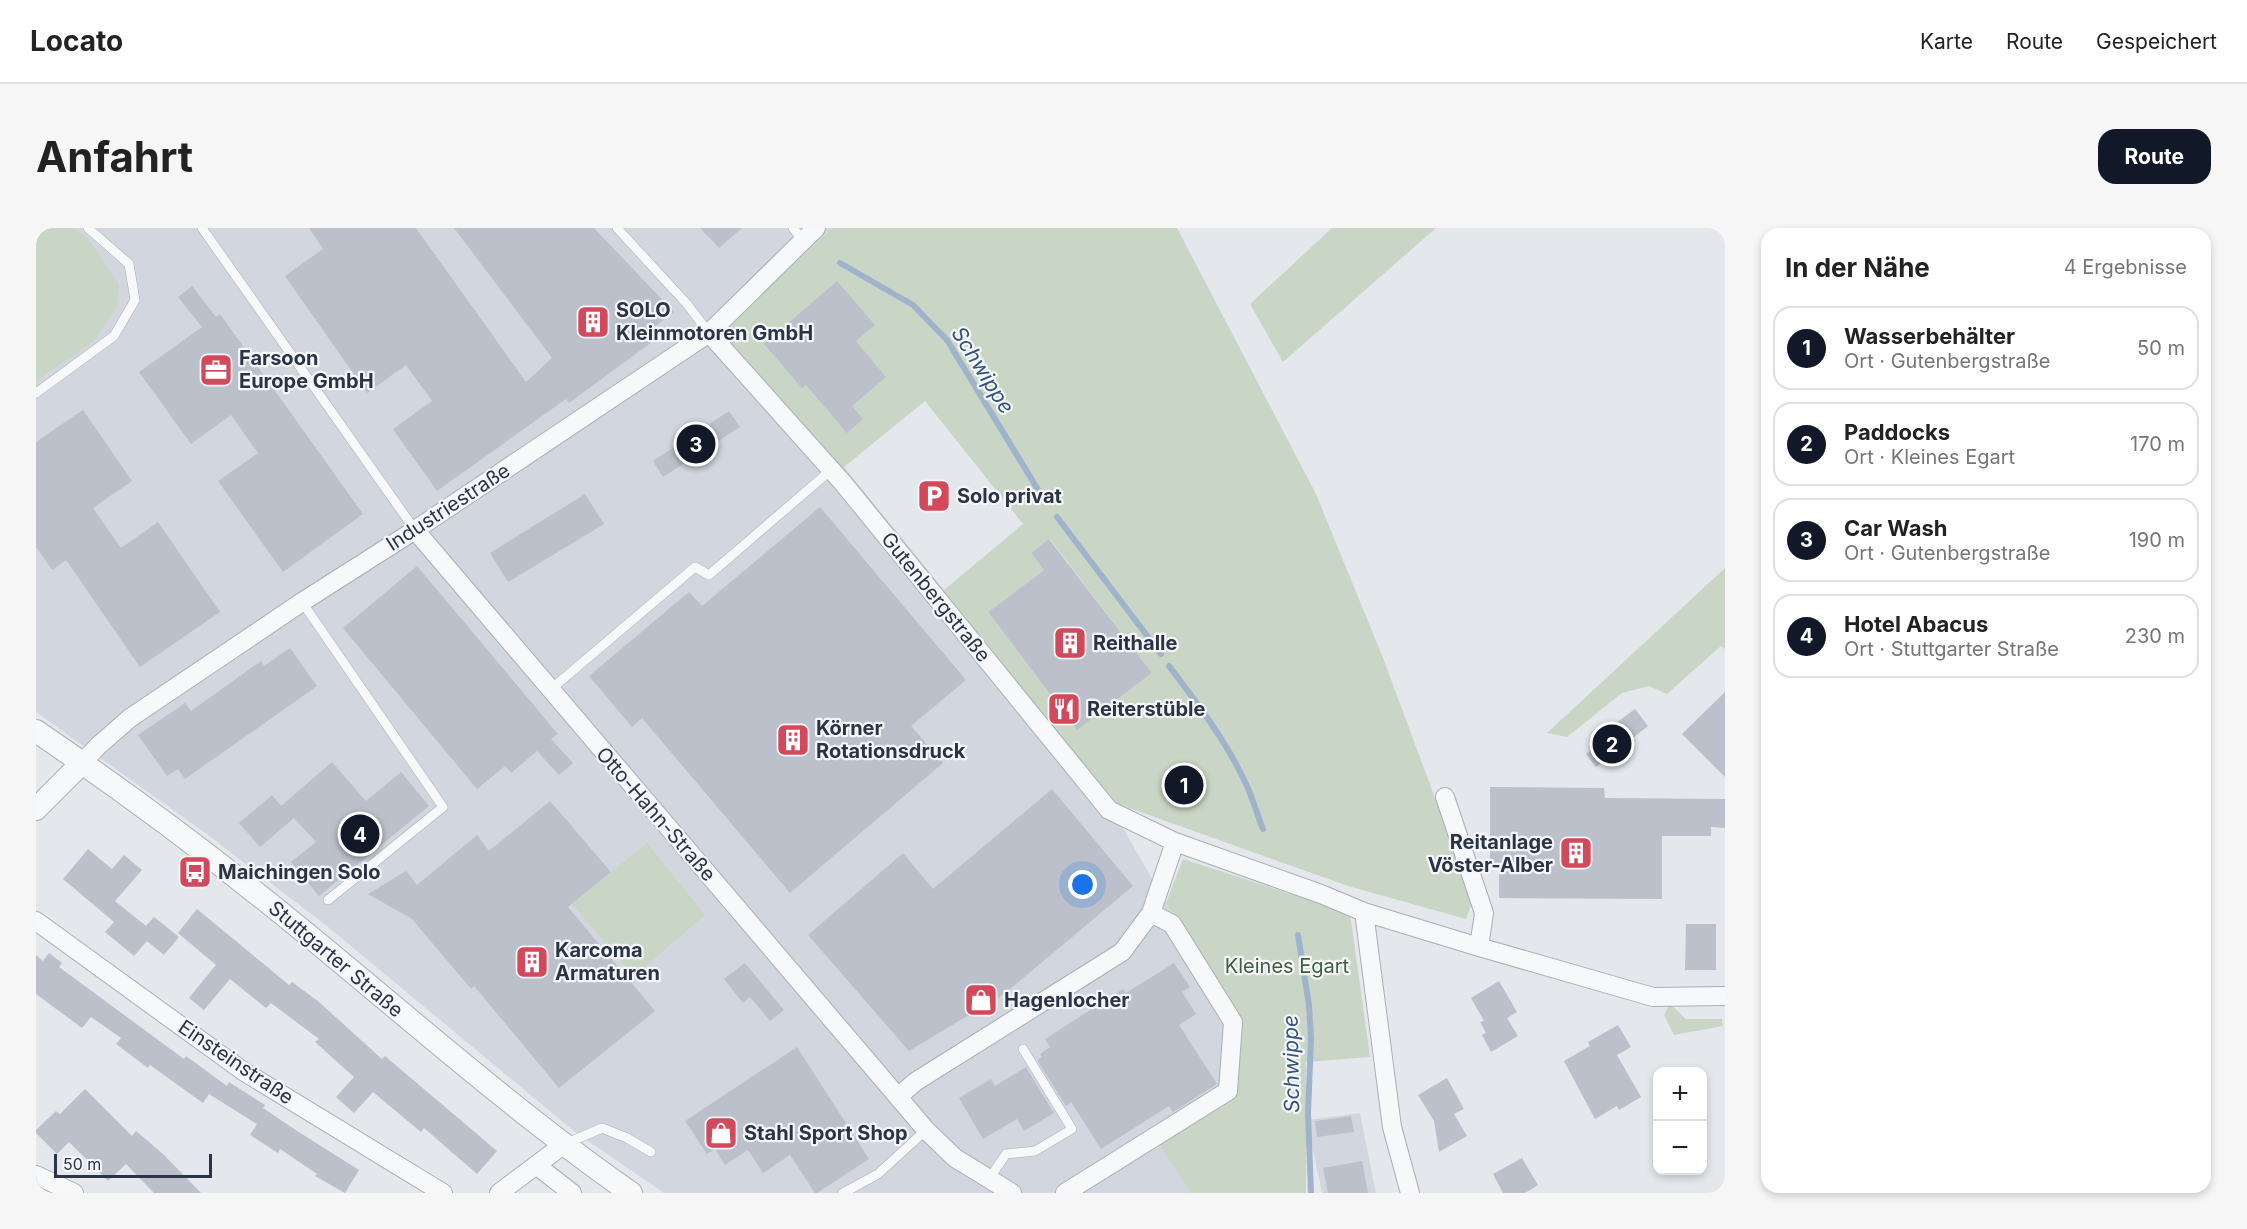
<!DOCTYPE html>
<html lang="de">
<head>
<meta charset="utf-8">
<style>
	:root { --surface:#fff; --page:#f6f6f6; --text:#222; --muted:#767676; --line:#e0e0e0; --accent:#111827 }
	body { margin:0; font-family:Inter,sans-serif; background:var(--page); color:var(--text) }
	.controls { position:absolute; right:18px; bottom:18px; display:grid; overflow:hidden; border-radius:12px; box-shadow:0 3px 9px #0003 }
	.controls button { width:54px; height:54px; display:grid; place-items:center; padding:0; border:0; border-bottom:2px solid var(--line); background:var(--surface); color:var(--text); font:30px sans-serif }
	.scale { position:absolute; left:18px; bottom:15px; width:158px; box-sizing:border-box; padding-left:6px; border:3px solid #2b3445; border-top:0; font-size:16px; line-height:21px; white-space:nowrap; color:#2b3445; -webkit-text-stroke:4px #f4f6f9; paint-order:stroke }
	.you { position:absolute; left:1047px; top:657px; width:21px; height:21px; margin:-15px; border:4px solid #fff; border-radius:50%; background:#1a73e8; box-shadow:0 0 0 9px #1a73e833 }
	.badge { display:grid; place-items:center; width:39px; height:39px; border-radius:50%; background:var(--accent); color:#fff; font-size:20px; font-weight:700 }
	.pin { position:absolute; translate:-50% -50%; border:3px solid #fff; box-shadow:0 2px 6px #0006 }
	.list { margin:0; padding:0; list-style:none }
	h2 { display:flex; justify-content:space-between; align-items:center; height:78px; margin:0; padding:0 24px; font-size:26px }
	h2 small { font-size:20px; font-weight:400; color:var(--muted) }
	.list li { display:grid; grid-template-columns:39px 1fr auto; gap:18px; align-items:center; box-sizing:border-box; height:84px; margin:0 12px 12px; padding:0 12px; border:2px solid var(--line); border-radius:18px }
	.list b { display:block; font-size:22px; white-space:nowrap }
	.list p { margin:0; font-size:20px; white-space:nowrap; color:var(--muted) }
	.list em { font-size:20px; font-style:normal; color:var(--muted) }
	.map { position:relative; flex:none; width:1689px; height:965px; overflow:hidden; border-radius:18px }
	header { display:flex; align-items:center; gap:36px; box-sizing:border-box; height:84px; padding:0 30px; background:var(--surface); border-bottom:2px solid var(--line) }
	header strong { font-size:28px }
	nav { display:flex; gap:33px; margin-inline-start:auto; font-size:21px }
	.intro { display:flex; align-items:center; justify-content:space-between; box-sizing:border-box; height:144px; padding:0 36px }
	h1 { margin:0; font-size:42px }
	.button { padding:15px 27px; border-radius:18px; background:var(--accent); color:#fff; font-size:21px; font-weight:700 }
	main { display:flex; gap:36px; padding:0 36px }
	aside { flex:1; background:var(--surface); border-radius:18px; box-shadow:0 3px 9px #0003 }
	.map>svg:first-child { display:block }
	.built { fill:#d2d6de }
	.green { fill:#c9d6c5; fill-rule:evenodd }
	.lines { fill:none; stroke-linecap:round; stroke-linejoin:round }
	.stream { stroke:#9fb4cc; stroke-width:6 }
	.building { fill:#bbc0ca }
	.service-casing { stroke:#a9aeb7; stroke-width:10 }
	.minor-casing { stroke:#a9aeb7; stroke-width:20 }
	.tertiary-casing { stroke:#a9aeb7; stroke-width:24 }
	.service { stroke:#f7f8fa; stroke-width:9 }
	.minor { stroke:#f7f8fa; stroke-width:18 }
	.tertiary { stroke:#f7f8fa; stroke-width:22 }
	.labels { text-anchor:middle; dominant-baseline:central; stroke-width:4.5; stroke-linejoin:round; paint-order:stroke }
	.poi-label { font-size:20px; font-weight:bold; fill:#2b3445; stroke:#f4f6f9; text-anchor:start }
	.street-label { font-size:20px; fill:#2b3445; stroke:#f4f6f9 }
	.park-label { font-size:20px; fill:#3f6138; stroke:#f4f6f9 }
	.water-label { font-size:21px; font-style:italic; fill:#34527a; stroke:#f4f6f9 }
</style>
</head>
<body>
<header>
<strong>Locato</strong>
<nav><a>Karte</a><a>Route</a><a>Gespeichert</a></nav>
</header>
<div class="intro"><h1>Anfahrt</h1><a class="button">Route</a></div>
<main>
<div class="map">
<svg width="1689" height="965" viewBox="0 0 1689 965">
	<rect width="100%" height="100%" fill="#e4e7ec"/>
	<path class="built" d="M37,0h759l-121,114 396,458 59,103 73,117 -5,73 -76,48 33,52h-527l-89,-61 -248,-206 -119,-91 -172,-123v-330l58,-41 -7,-104z
		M1324,885l16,80h-54l-15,-73z"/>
	<path class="green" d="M0,0h37l14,9 32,47 -2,23 -23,34 -58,41z
		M796,0h345l139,266 67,164 90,242 -7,19 -118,-33 -241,-86 -396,-458zM889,173l98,123 -79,66 -100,-123zM1014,311l102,134 -75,57 -89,-118 56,-42 -13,-17z
		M1296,0h104l-153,134 -33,-58z
		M1689,340v81l-4,-3 -54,48 -18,-8 -27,7 -55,44 -20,-4z
		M611,615l58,72 -71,61 -62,-72z
		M1147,631l167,54 20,144 -64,5v131h-115l-34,-52 77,-49 5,-72 -73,-117z
		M1634,776l16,15h36l1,7 -49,9 -10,-20z"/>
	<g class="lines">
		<path class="stream" d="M804,35l73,42 34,35 96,158
			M1021,289l104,137
			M1133,438c28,37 58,76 77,118 7,15 11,30 17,45
			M1262,707l11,70 2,34 -3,75 3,79"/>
	</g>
	<path class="building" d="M273,0h107l110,154 26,-24 -98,-130h140l80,84 -26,20 8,7 -87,64 -3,-4 -129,92 -44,-62 39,-28 -26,-36 -39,28 -82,-117 38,-27z
		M664,0h42l-23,20z
		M801,53l38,44 -19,16 30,36 -34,29 11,13 -16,14 -41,-48 -4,3 -38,-44z
		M156,58l24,31 4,-3 143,200 -80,58 -65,-91 40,-28 -27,-38 -40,29 -52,-72 63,-45 -24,-30z
		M47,182l49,71 -39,27 28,40 37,-26 62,90 -80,55 -74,-107 -14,10 -16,-23v-105z
		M693,183l11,16 -77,50 -10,-16z
		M549,266l19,30 -96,58 -18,-29z
		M784,279l146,173 -55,46 32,37 -153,130 -148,-175 -10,9 -43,-51 100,-84 13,14z
		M1013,311l103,134 -75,57 -89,-118 56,-42 -13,-17z
		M381,338l141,168 -7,5 22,24 -14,12 -22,-24 -26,22 -6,-7 -28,23 -134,-161z
		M254,420l27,38 -132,93 -7,-10 -11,7 -29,-41 47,-32 6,8 70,-50 3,5z
		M1689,464v85l-43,-43z
		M1599,481l13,17 -52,41 -10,-13 26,-20 -4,-5z
		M296,534l34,39 35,-29 28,34 -110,90 -28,-34 25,-20 -22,-24 -34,29 -21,-24 33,-28 9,11z
		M1454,559l114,1 1,10 120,1v29l-14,-1v9h-49v63l-163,-1v-29h-9z
		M1016,561l81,97 -129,108 -95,57 -101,-116 95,-82 30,36z
		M514,573l61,71 -43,35 87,104 -96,77 -85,-102 -3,3 -59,-70 -44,-25 38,-23 11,14 60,-50 12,16z
		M52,621l24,20 12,-14 18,15 -27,31 31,25 8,-9 25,20 -15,18 -17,-14 -13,15 -29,-24 9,-10 -51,-43z
		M161,681l92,76 3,-3 27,20 63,57 3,-3 112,95 -20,23 -53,-46 -3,4 -48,-40 -19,21 -18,-16 18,-20 -39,-35 4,-3 -48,-36 -5,5 -36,-29 -26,31 -15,-12 27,-33 -38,-32z
		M1650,696h30v46h-31z
		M13,725l13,10 -3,4 125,92 2,-3 41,30 2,-4 36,23 -2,3 31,21 65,41 -14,23 -30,-17 2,-2 -37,-25 -2,4 -28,-18 7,-11 -48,-30 -6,9 -53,-38 -2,3 -32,-24 5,-6 -30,-21 -9,11 -46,-34v-39l7,6z
		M709,735l39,47 -14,11 -20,-24 -7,6 -19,-24z
		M1138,735l16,24 -8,5 14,22 -17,11 38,59 -44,28 -4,-6 -68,43 -30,-47 -5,4 -29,-46 5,-3 -2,-3 10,-7 -5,-8 78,-50 3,4z
		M1463,753l18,31 -10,6 11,18 -27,16 -9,-17 4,-2 -6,-11 4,-1 -13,-23z
		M1582,797l13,22 -14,8 24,42 -22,13 -2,-4 -22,13 -31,-58 26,-15 -2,-4z
		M761,819l72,112 -52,34h-2l-25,-38 -27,18 -15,-23 -23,15 -10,-16 -8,5 -22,-33z
		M990,839l28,46 -30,18 -7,-12 -34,20 -24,-41 32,-19 4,7z
		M1411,850l17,31 -10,5 13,22 -28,16 -5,-31 -16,-26z
		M49,861l47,47 4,-5 27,23 38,39h-47l-28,-29 -18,17 -39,-39 -12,12 -21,-21v-3l20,-19 4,3z
		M1315,888l3,16 -37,5 -2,-16z
		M1486,930l16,27 -13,8h-22l-10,-19z
		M1326,933l6,32h-40l-5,-25z"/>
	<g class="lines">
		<g class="service-casing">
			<path id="service" d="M166,0l213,302
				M581,0l70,76 22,29
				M757,0l10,12
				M0,165l78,-57 21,-36 -6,-36 -41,-36
				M266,374l141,205 -115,93
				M514,462l145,-123 14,8 122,-105
				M529,916l37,-16 25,10 24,14
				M953,951l17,-25 29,-3 37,-22 -49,-80
				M807,965l35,-19 48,-44"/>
		</g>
		<g class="minor-casing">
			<path id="minor" d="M673,105l134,150 266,327 66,32 146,52 43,18 115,35 174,50 72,-1
				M379,302l483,567 17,-15 207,-130 29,-39 24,-71
				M46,535l16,-17 32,-28 172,-116 113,-72 294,-197 107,-105
				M1409,569l39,116 -5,34
				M1328,684l28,215 18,66
				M0,693l207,150 200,122
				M862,869l28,33 29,28 57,35
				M500,937l36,28
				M0,947l38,18
				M463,965l64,-48
				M1029,965l163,-102 5,-69 -61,-98 -21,-11"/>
		</g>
		<g class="tertiary-casing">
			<path id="tertiary" d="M0,503c94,64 185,132 272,204 107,88 210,179 323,258
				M0,581l46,-46"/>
		</g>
		<use href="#service" class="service"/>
		<use href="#minor" class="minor"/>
		<use href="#tertiary" class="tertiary"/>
	</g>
	<defs>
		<g id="building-square" transform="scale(1.725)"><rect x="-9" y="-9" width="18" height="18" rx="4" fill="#d1495b" stroke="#f4f6f9"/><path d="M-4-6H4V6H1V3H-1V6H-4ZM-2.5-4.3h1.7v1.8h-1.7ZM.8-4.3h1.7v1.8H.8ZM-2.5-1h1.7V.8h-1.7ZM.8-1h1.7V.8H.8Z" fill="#fff"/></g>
		<g id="office-square" transform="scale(1.725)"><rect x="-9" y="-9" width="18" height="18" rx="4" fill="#d1495b" stroke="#f4f6f9"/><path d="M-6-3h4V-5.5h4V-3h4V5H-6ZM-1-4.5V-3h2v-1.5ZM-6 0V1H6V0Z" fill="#fff"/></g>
		<g id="parking-square" transform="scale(1.725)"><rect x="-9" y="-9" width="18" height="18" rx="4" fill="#d1495b" stroke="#f4f6f9"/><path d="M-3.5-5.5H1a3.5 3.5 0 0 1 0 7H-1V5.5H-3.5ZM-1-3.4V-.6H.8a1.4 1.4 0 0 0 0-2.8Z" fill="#fff"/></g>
		<g id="restaurant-square" transform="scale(1.725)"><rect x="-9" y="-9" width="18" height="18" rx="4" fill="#d1495b" stroke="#f4f6f9"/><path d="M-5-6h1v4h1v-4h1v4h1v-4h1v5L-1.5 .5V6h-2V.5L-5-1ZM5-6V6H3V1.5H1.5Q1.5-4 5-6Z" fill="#fff"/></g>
		<g id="bus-square" transform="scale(1.725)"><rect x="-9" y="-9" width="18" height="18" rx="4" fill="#d1495b" stroke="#f4f6f9"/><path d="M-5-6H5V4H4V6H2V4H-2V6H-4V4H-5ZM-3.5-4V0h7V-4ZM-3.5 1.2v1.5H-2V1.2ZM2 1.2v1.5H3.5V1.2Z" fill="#fff"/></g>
		<g id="shop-square" transform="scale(1.725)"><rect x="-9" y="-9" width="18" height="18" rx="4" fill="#d1495b" stroke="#f4f6f9"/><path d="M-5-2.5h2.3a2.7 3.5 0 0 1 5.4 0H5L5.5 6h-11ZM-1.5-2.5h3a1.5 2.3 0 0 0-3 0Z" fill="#fff"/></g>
	</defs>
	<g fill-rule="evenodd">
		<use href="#building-square" x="557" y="94"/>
		<use href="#office-square" x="180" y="142"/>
		<use href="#parking-square" x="898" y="268"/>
		<use href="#building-square" x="1034" y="415"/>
		<use href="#restaurant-square" x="1028" y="481"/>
		<use href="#building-square" x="757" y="512"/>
		<use href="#building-square" x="1540" y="625"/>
		<use href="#bus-square" x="159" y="644"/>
		<use href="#building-square" x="496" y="734"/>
		<use href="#shop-square" x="945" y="772"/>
		<use href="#shop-square" x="685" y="905"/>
	</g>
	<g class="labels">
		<g class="poi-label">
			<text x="580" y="82">SOLO<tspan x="580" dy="23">Kleinmotoren GmbH</tspan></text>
			<text x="203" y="130">Farsoon<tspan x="203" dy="23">Europe GmbH</tspan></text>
			<text x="921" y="268">Solo privat</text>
			<text x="1057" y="415">Reithalle</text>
			<text x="1051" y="481">Reiterstüble</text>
			<text x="780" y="500">Körner<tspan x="780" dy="23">Rotationsdruck</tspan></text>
			<text x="1517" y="614" text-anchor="end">Reitanlage<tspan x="1517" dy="23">Vöster-Alber</tspan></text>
			<text x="182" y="644">Maichingen Solo</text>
			<text x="519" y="722">Karcoma<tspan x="519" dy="23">Armaturen</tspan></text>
			<text x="968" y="772">Hagenlocher</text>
			<text x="708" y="905">Stahl Sport Shop</text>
		</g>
		<g class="street-label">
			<text transform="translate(412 279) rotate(-33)">Industriestraße</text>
			<text transform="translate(900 369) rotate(51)">Gutenbergstraße</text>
			<text transform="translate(620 586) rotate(49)">Otto-Hahn-Straße</text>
			<text transform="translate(300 731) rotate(40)">Stuttgarter Straße</text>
			<text transform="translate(200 834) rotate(34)">Einsteinstraße</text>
		</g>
		<g class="park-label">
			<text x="1251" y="738">Kleines Egart</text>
		</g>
		<g class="water-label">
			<text transform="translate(947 142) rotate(58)">Schwippe</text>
			<text transform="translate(1255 836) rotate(-91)">Schwippe</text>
		</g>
	</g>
</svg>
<div class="controls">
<button>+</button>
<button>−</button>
</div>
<div class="scale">50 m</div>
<div class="you"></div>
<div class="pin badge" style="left:1148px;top:557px">1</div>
<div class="pin badge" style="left:1576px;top:516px">2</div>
<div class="pin badge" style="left:660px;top:216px">3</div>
<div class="pin badge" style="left:324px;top:606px">4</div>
</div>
<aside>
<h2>In der Nähe<small>4 Ergebnisse</small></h2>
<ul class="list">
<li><span class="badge">1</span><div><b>Wasserbehälter</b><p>Ort · Gutenbergstraße</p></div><em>50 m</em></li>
<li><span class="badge">2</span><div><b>Paddocks</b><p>Ort · Kleines Egart</p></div><em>170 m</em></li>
<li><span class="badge">3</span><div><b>Car Wash</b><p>Ort · Gutenbergstraße</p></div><em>190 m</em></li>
<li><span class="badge">4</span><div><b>Hotel Abacus</b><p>Ort · Stuttgarter Straße</p></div><em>230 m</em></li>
</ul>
</aside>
</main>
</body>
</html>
